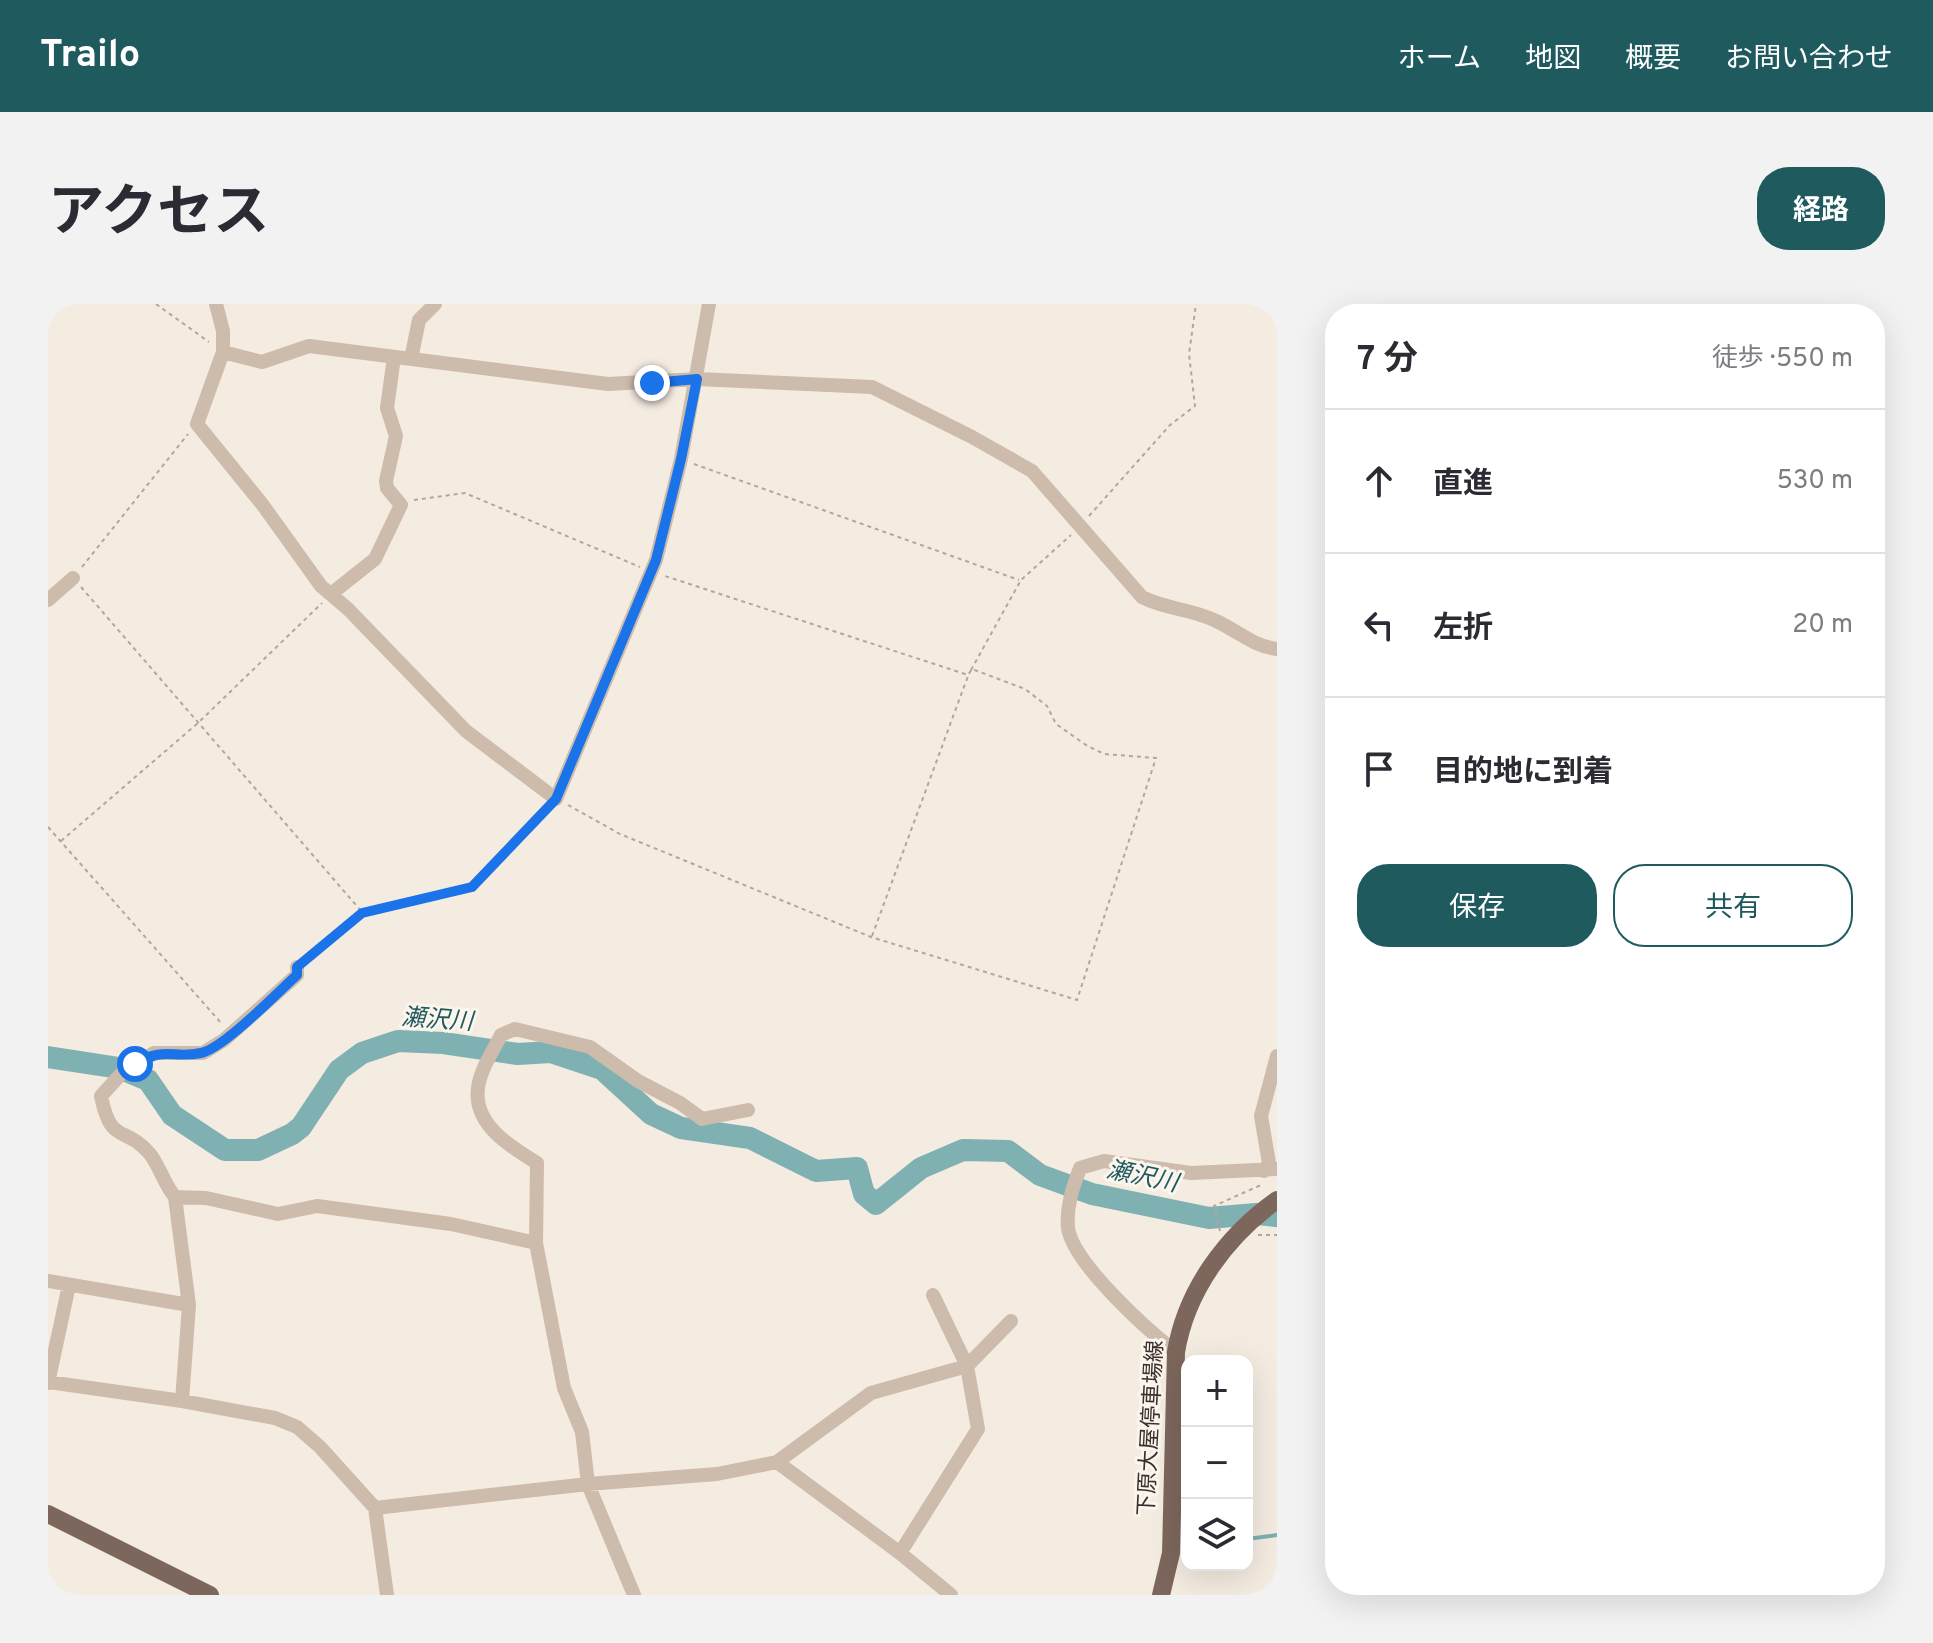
<!DOCTYPE html>
<html lang="ja">
<head>
<meta charset="utf-8">
<style>
	:root { --surface:#fff; --page:#f2f2f3; --text:#2b2b33; --muted:#7c7c81; --line:#e1e1e2; --accent:#1f5a5e }
	body { margin:0; font-family:Overpass,"Noto Sans JP",sans-serif; background:var(--page); color:var(--text) }
	.controls { position:absolute; right:24px; bottom:24px; display:grid; overflow:hidden; border-radius:16px; box-shadow:0 8px 32px #0002 }
	.controls button { width:72px; height:72px; display:grid; place-items:center; padding:0; border:0; border-bottom:2px solid var(--line); background:var(--surface); color:var(--text); font:40px sans-serif }
	.stop { position:absolute; width:24px; height:24px; margin:-18px; border:6px solid #1a73e8; border-radius:50%; background:#fff }
	.stop.end { background:#1a73e8; border-color:#fff; box-shadow:0 2px 8px #0008 }
	.list { margin:0; padding:0; list-style:none }
	h2 { display:flex; justify-content:space-between; align-items:center; height:104px; margin:0; padding:0 32px; font-size:34px }
	h2 small { font-size:26px; font-weight:400; color:var(--muted) }
	.list li { display:grid; grid-template-columns:52px 1fr auto; gap:24px; align-items:center; box-sizing:border-box; height:144px; padding:0 32px; border-top:2px solid var(--line) }
	.list b { display:block; font-size:30px; white-space:nowrap }
	.list em { font-size:26px; font-style:normal; color:var(--muted) }
	.actions { display:flex; gap:16px; padding:24px 32px }
	.actions a { flex:1; padding:18px 0; border:2px solid var(--accent); border-radius:32px; text-align:center; font-size:28px; color:var(--accent) }
	.actions .main { background:var(--accent); color:#fff }
	.icon { flex:none; width:44px; height:44px; fill:none; stroke:currentColor; stroke-width:2; stroke-linecap:round; stroke-linejoin:round }
	.map { position:relative; flex:none; width:1229px; height:1291px; overflow:hidden; border-radius:32px }
	header { display:flex; align-items:center; gap:48px; box-sizing:border-box; height:112px; padding:0 40px; background:var(--accent); color:#fff }
	header strong { font-size:38px }
	nav { display:flex; gap:44px; margin-inline-start:auto; font-size:28px }
	.intro { display:flex; align-items:center; justify-content:space-between; box-sizing:border-box; height:192px; padding:0 48px }
	h1 { margin:0; font-size:56px }
	.button { padding:20px 36px; border-radius:32px; background:var(--accent); color:#fff; font-size:28px; font-weight:700 }
	main { display:flex; gap:48px; padding:0 48px }
	aside { flex:1; background:var(--surface); border-radius:32px; box-shadow:0 8px 32px #0002 }
	.map>svg:first-child { display:block }
	.lines { fill:none; stroke-linecap:round; stroke-linejoin:round }
	.stream { stroke:#7fb0b2; stroke-width:4 }
	.river { stroke:#7fb0b2; stroke-width:22 }
	.path { stroke:#b9a596; stroke-width:2; stroke-dasharray:4 4; stroke-linecap:butt }
	.minor { stroke:#cdbbac; stroke-width:14 }
	.major { stroke:#7d675c; stroke-width:18 }
	.route { stroke:#1a73e8; stroke-width:10 }
	.labels { text-anchor:middle; dominant-baseline:central; stroke-width:6; stroke-linejoin:round; paint-order:stroke }
	.street-label { font-size:22px; fill:#3b302b; stroke:#fbf5ee }
	.water-label { font-size:24px; font-style:italic; fill:#1f5a5e; stroke:#fbf5ee }
</style>
</head>
<body>
<header>
<strong>Trailo</strong>
<nav><a>ホーム</a><a>地図</a><a>概要</a><a>お問い合わせ</a></nav>
</header>
<div class="intro"><h1>アクセス</h1><a class="button">経路</a></div>
<main>
<div class="map">
<svg width="1229" height="1291" viewBox="0 0 1229 1291">
	<rect width="100%" height="100%" fill="#f4ebe1"/>
	<g class="lines">
		<path class="stream" d="M1199,1235l30,-4"/>
		<path class="river" d="M0,753l71,11 29,12 24,35 53,35h33l34,-16 9,-7 38,-57 23,-17 36,-12 45,2 75,11 33,-2 51,17 49,45 30,14 69,10 66,33 41,-3 7,26 12,10 45,-36 42,-18 45,1 32,24 52,19 117,24 47,-4 21,2"/>
		<path class="path" d="M108,0l53,38
			M646,160l325,116
			M366,196l51,-7 175,74
			M1041,212l81,-91 25,-19 -6,-52 7,-50
			M34,263l106,-133
			M33,283l281,325
			M923,366l50,-90 50,-45
			M520,501l52,29 251,103 206,63 79,-242 -52,-4 -18,-9 -30,-21 -9,-18 -22,-17 -53,-20 -4,6 -303,-99
			M0,523l174,197
			M13,537l137,-118 124,-120
			M824,632l96,-260
			M258,655l56,-46 110,-26 75,-78
			M1172,927l-6,-25 47,-21
			M1210,931h19"/>
		<path class="minor" d="M168,0l7,27v21l-26,72 65,80 59,82 27,23 118,122 90,68 100,-239 25,-101 28,-155
			M175,48l39,10 47,-16 299,38 89,-5 175,8 100,50 60,34 110,126c23,12 49,12 72,23 23,10 38,26 63,29
			M363,55l8,-39 16,-16
			M283,290l44,-35 26,-54 -14,-17 -1,-7 10,-45 -9,-28 7,-51
			M0,296l25,-22
			M1216,867l5,-8 -8,-47 16,-60
			M127,893c-11,-13 -15,-30 -25,-43 -26,-30 -39,-8 -49,-58l20,-22 33,-21h49l21,-13 73,-65v-8
			M488,939l1,-80c-26,-16 -64,-38 -59,-75 2,-18 15,-37 23,-53l14,-6 75,18 48,34 42,22 22,16 46,-9
			M0,977l141,24
			M1128,1048c-29,-22 -103,-89 -108,-124 -2,-22 5,-41 12,-60l24,-7 87,12 86,-4
			M0,1078l134,19 93,17 22,9 23,20 55,61 12,87
			M0,1079l21,-98
			M134,1097l7,-96 -14,-108 31,1 72,16 39,-8 134,18 85,19 28,145 18,44 6,52 46,111
			M729,1158l123,91 51,42
			M327,1204l213,-24 129,-10 60,-12 94,-69 96,-27 44,-45
			M852,1249l78,-124 -11,-63 -34,-71"/>
		<path class="major" d="M0,1210l162,81
			M1113,1291l10,-42 5,-201c10,-61 50,-116 101,-152"/>
	</g>
	<g class="lines">
		<path class="route" d="M87,760c30,-18 37,-5 66,-11 22,-4 77,-61 96,-78v-8l65,-54 110,-26 84,-88 100,-239 25,-101 16,-80 -45,4"/>
	</g>
	<g class="labels">
		<g class="street-label">
			<text transform="translate(1104 1124) rotate(-87)">下原大屋停車場線</text>
		</g>
		<g class="water-label">
			<text transform="translate(389 717) rotate(4)">瀬沢川</text>
			<text transform="translate(1094 874) rotate(12)">瀬沢川</text>
		</g>
	</g>
</svg>
<div class="controls">
<button>+</button>
<button>−</button>
<button><svg class="icon" aria-label="layers" viewBox="0 0 24 24"><path d="M12 4l9 5-9 5-9-5zM3 14l9 5 9-5"/></svg></button>
</div>
<div class="stop" style="left:87px;top:760px"></div>
<div class="stop end" style="left:604px;top:79px"></div>
</div>
<aside>
<h2>7 分<small>徒歩 · 550 m</small></h2>
<ul class="list">
<li><svg class="icon" aria-label="ahead" viewBox="0 0 24 24"><path d="M12 20V5M6 11l6-6 6 6"/></svg><div><b>直進</b></div><em>530 m</em></li>
<li><svg class="icon" aria-label="left" viewBox="0 0 24 24"><path d="M17 20v-9H6M10 6l-5 5 5 5"/></svg><div><b>左折</b></div><em>20 m</em></li>
<li><svg class="icon" aria-label="arrive" viewBox="0 0 24 24"><path d="M6 21V4h12l-3 4 3 4H6"/></svg><div><b>目的地に到着</b></div></li>
</ul>
<div class="actions"><a class="main">保存</a><a>共有</a></div>
</aside>
</main>
</body>
</html>
